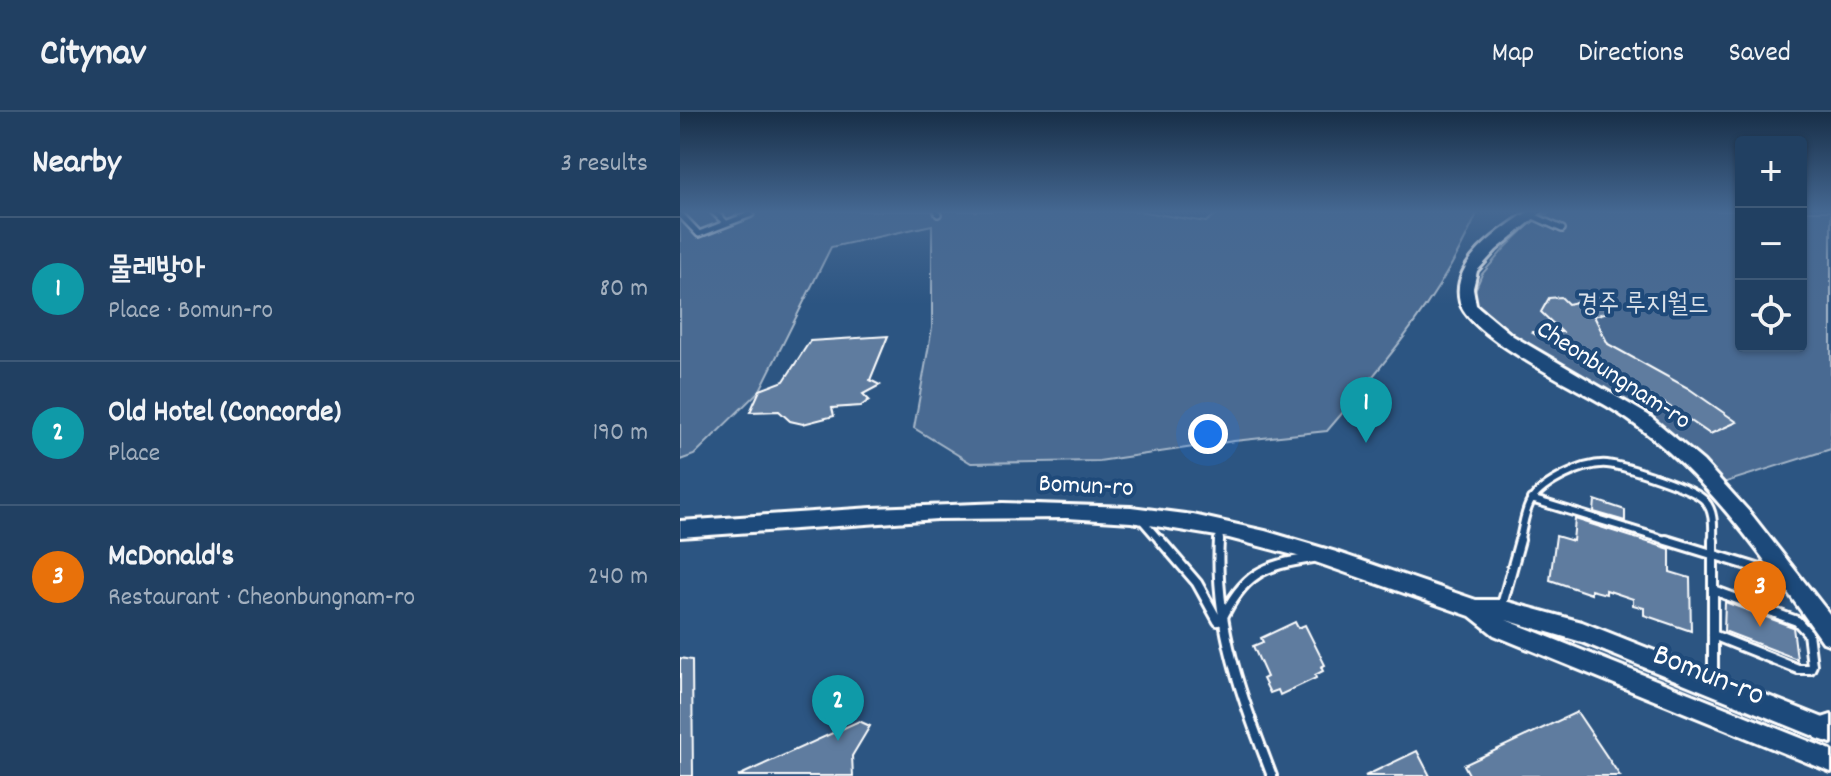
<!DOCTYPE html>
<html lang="en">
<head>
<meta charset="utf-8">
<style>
	:root { --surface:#214062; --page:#294768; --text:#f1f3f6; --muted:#a2afbe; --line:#3e5977; --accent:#bca0f2 }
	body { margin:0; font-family:Dekko,"Poor Story",sans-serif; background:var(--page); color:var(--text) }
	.controls { position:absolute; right:24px; top:24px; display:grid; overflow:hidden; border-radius:8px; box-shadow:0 2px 6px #0004 }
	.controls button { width:72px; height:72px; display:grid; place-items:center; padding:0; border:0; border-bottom:2px solid var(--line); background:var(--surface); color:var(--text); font:40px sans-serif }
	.you { position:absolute; left:528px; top:322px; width:28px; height:28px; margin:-20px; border:6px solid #fff; border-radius:50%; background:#1a73e8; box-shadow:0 0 0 12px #1a73e833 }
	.badge { display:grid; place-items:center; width:52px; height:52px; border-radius:50%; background:var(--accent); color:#fff; font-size:26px; font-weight:700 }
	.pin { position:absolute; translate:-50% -66px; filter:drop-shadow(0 2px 4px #0008) }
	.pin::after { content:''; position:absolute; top:42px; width:28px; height:24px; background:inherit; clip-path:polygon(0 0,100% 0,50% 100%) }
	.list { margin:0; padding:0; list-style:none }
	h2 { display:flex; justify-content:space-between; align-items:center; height:104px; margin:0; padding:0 32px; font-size:34px }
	h2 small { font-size:26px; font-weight:400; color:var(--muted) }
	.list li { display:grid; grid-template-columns:52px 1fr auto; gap:24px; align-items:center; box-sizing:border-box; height:144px; padding:0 32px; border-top:2px solid var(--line) }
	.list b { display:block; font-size:30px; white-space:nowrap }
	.list p { margin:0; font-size:26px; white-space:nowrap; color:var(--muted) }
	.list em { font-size:26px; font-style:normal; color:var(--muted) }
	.icon { flex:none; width:44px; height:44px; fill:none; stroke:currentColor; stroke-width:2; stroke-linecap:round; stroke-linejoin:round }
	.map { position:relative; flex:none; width:1151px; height:664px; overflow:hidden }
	header { display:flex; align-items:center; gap:48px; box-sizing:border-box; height:112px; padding:0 40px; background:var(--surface); border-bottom:2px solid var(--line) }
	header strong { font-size:38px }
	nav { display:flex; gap:44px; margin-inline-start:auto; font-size:28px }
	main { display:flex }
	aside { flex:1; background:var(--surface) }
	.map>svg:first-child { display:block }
	.green { fill:#486b92; stroke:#a4b5c8; stroke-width:2 }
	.building { fill:#5e7c9f; stroke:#fff; stroke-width:2 }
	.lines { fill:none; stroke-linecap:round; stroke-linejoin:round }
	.service-far2-casing { stroke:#fff; stroke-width:10 }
	.service-far1-casing { stroke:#fff; stroke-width:12 }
	.service-casing { stroke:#fff; stroke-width:14 }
	.tertiary-casing { stroke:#fff; stroke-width:6 }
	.secondary-casing { stroke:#fff; stroke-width:6 }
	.service-far2 { stroke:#1f4a7a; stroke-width:5 }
	.service-far1 { stroke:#1f4a7a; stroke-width:6 }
	.service { stroke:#1f4a7a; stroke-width:8 }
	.tertiary { fill:#1f4a7a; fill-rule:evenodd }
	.secondary { fill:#1f4a7a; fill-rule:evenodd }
	.labels { text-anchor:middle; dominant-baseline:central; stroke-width:8; stroke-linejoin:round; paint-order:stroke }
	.park-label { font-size:26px; fill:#dae1e9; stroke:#1f4a7a }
	.street-label { font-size:26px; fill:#fff; stroke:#1f4a7a }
	.near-street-label { font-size:32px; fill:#fff; stroke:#1f4a7a }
</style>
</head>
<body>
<header>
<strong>Citynav</strong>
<nav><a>Map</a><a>Directions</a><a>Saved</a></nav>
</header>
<main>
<aside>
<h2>Nearby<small>3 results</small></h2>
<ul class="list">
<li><span class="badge" style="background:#0f9aa8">1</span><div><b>물레방아</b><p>Place · Bomun-ro</p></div><em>80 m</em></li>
<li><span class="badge" style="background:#0f9aa8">2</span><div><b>Old Hotel (Concorde)</b><p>Place</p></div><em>190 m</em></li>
<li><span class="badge" style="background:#e8710a">3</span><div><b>McDonald's</b><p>Restaurant · Cheonbungnam-ro</p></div><em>240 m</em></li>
</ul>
</aside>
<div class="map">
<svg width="1151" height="664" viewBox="0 0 1151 664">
	<rect width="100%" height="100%" fill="#2c5582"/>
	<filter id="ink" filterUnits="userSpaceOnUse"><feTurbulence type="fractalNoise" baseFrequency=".0125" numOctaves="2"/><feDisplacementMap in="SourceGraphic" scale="16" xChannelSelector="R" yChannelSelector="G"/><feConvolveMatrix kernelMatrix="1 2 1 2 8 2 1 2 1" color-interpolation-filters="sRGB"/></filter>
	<g filter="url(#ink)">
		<path class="green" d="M0,99h459l67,11 9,-7 -24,-4h287c-36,85 -91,150 -151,220l-93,10 -135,20 -128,2 -57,-35 18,-100v-103l-101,22 -71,143 -66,65 -14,5z
			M872,99h189v135h60v-135h30v238l-108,34 -231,-162 -20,-24 10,-23 22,-25 28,-27z"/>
		<path class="building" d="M881,185l7,7 28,-6 15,13 -17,5 14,28 80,44 49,34 -27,12 -44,-30 -135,-72h31l-21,-20 8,-14z
			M208,224l-18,44 10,5 -17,9 6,6 -8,6 -29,2 2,8 -31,8 -13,-3 -11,-10 -29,1 10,-22 24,-9 26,-40z
			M915,388l30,10v11l-31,-9z
			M895,407l95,30v23l20,6 1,53 -47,-16v-7l-11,-3v-6l-27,-9v4l-15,-4v4l-41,-14 6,-44 17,5z
			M1045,490l68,25 4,32 -73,-28z
			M615,510l3,6 7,-3 20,40 -4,2 2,4 -8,4 1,3 -36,17 -2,-5 -8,3 -7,-14 4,-2 -14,-31 10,-4 -2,-4z
			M0,546l12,2 1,116h-13z
			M897,600l43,64h-150l-6,-11z
			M179,609l11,5 -18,30 1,20h-115z
			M737,639l13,25h-65z"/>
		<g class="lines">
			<g class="service-far2-casing">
				<path id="service-far2" d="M33,99l13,12
					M257,99l1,3
					M0,102l19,20 52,-20 -2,-3
					M851,103l31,14"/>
			</g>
			<g class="service-far1-casing">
				<path id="service-far1" d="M851,387l141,43
					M461,407l20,23
					M539,430l1,-10
					M839,430c4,-13 5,-30 12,-41 12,-19 55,-39 76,-37 18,2 88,24 98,37 10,11 8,27 8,41"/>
			</g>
			<g class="service-casing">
				<path id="service" d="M480,428l37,43 21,38
					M539,428c-5,85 23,158 53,236
					M986,428l114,35
					M1033,428v141
					M1033,478l84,31 11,12 4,32 -2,4h-12l-85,-34
					M822,493l18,-65
					M541,509c22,-47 42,-56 92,-63"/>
			</g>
			<g class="tertiary-casing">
				<path id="tertiary" d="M323,391l128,4 62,8 72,16 71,21 140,48h25l81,22 249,99v22l-249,-101 -76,-22 325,130v22l-337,-137 -24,-19 -169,-59 -72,-19 -98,-16 -64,-4 -130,1 -257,18v-16l192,-13z"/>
			</g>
			<g class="secondary-casing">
				<path id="secondary" d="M849,99h14l-47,39 -19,21 -4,17 3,17 37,31 135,79 55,46 48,53 80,102v29l-8,-3c-60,-85 -121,-177 -211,-233 -32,-20 -143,-72 -152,-107 -10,-40 40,-72 69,-91z
					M1151,603v24l-6,2 -9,-3 -3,-9 3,-9z"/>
			</g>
			<use href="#service-far2" class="service-far2"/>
			<use href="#service-far1" class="service-far1"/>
			<use href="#service" class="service"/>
			<use href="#tertiary" class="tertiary"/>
			<use href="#secondary" class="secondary"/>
		</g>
	</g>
	<linearGradient id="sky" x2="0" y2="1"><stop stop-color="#182f48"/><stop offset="0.52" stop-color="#456892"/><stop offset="1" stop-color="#456892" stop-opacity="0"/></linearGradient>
	<rect width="1151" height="192" fill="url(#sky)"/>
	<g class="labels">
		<g class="park-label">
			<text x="963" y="193">경주 루지월드</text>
		</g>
		<g class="street-label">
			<text transform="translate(933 264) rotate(33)">Cheonbungnam-ro</text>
			<text transform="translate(406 375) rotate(3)">Bomun-ro</text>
		</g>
		<g class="near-street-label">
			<text transform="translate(1028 565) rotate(22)">Bomun-ro</text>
		</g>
	</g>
</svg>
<div class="controls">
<button>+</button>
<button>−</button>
<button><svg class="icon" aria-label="locate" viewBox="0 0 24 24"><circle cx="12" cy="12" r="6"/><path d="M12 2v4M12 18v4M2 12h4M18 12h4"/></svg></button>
</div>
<div class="you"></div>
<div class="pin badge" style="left:686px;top:331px;background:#0f9aa8">1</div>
<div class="pin badge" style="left:158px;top:629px;background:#0f9aa8">2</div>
<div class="pin badge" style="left:1080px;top:515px;background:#e8710a">3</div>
</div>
</main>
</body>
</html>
